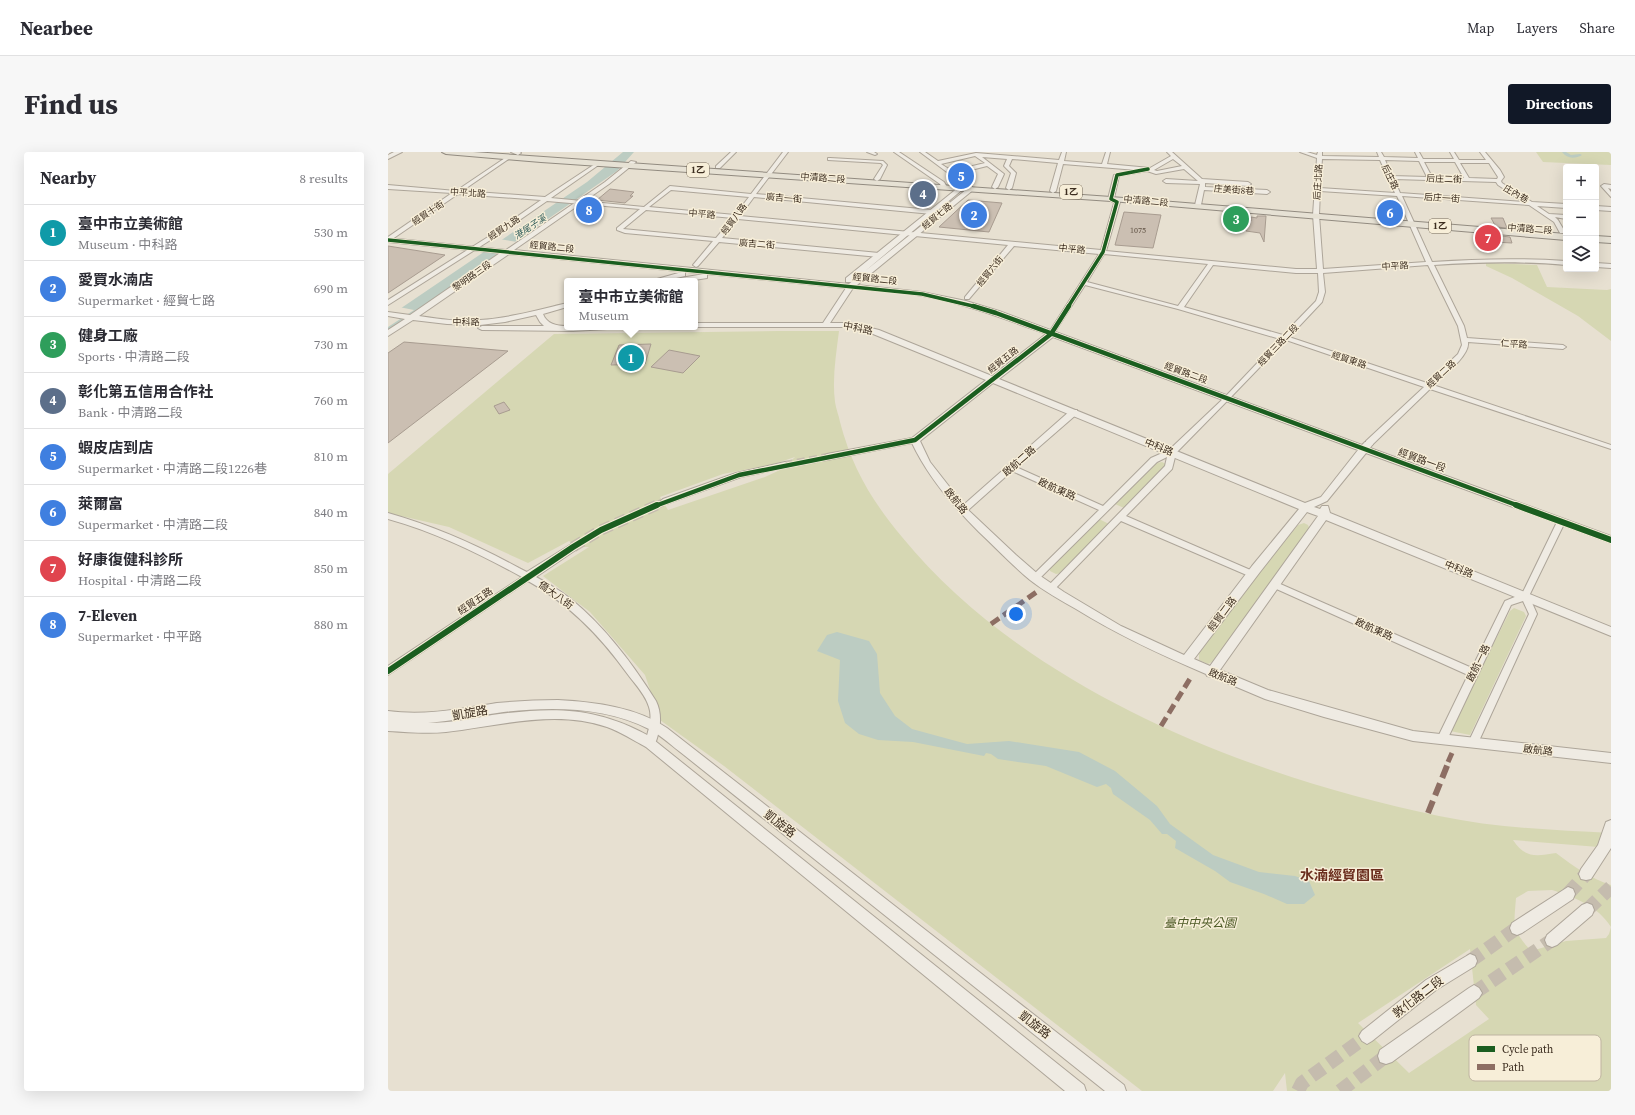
<!DOCTYPE html>
<html lang="en">
<head>
<meta charset="utf-8">
<style>
	:root { --surface:#fff; --page:#f7f7f7; --text:#2b2b33; --muted:#7c7c81; --line:#e1e1e2; --accent:#111827 }
	body { margin:0; font-family:"Source Serif 4","Noto Sans TC",serif; background:var(--page); color:var(--text) }
	.controls { position:absolute; right:12px; top:12px; display:grid; overflow:hidden; border-radius:4px; box-shadow:0 4px 16px #0002 }
	.controls button { width:36px; height:36px; display:grid; place-items:center; padding:0; border:0; border-bottom:1px solid var(--line); background:var(--surface); color:var(--text); font:20px sans-serif }
	.you { position:absolute; left:628px; top:462px; width:14px; height:14px; margin:-10px; border:3px solid #fff; border-radius:50%; background:#1a73e8; box-shadow:0 0 0 6px #1a73e833 }
	.badge { display:grid; place-items:center; width:26px; height:26px; border-radius:50%; background:var(--accent); color:#fff; font-size:13px; font-weight:700 }
	.pin { position:absolute; translate:-50% -50%; border:2px solid #fff; box-shadow:0 1px 4px #0006 }
	.popup { position:absolute; left:176px; top:126px; width:134px; height:52px; box-sizing:border-box; display:grid; place-content:center; border-radius:4px; background:var(--surface); filter:drop-shadow(0 1px 3px #0005); font-size:13px; white-space:nowrap; color:var(--muted) }
	.popup b { font-size:15px; color:var(--text) }
	.popup::after { content:''; position:absolute; left:50%; top:100%; margin-left:-8px; border:8px solid transparent; border-top-color:var(--surface) }
	.list { margin:0; padding:0; list-style:none }
	h2 { display:flex; justify-content:space-between; align-items:center; height:52px; margin:0; padding:0 16px; font-size:17px }
	h2 small { font-size:13px; font-weight:400; color:var(--muted) }
	.list li { display:grid; grid-template-columns:26px 1fr auto; gap:12px; align-items:center; box-sizing:border-box; height:56px; padding:0 16px; border-top:1px solid var(--line) }
	.list b { display:block; font-size:15px; white-space:nowrap }
	.list p { margin:0; font-size:13px; white-space:nowrap; color:var(--muted) }
	.list em { font-size:13px; font-style:normal; color:var(--muted) }
	.icon { flex:none; width:22px; height:22px; fill:none; stroke:currentColor; stroke-width:2; stroke-linecap:round; stroke-linejoin:round }
	.map { position:relative; flex:none; width:1223px; height:939px; overflow:hidden; border-radius:4px }
	header { display:flex; align-items:center; gap:24px; box-sizing:border-box; height:56px; padding:0 20px; background:var(--surface); border-bottom:1px solid var(--line) }
	header strong { font-size:19px }
	nav { display:flex; gap:22px; margin-inline-start:auto; font-size:14px }
	.intro { display:flex; align-items:center; justify-content:space-between; box-sizing:border-box; height:96px; padding:0 24px }
	h1 { margin:0; font-size:28px }
	.button { padding:10px 18px; border-radius:4px; background:var(--accent); color:#fff; font-size:14px; font-weight:700 }
	main { display:flex; gap:24px; padding:0 24px }
	aside { flex:1; background:var(--surface); border-radius:4px; box-shadow:0 4px 16px #0002 }
	.map>svg:first-child { display:block }
	.green { fill:#d6d7b3; fill-rule:evenodd }
	.water { fill:#bcccc2 }
	.pier { fill:#e7e0d1 }
	.lines { fill:none; stroke-linecap:round; stroke-linejoin:round }
	.canal { fill:#bcccc2; fill-rule:evenodd }
	.building { fill:#cbbfb2; stroke:#a89c90 }
	.tertiary-tunnel-far2 { stroke:#c5bcae; stroke-width:8; stroke-dasharray:8 4.5; stroke-linecap:butt }
	.tertiary-tunnel-far1 { stroke:#c5bcae; stroke-width:11; stroke-dasharray:11 5.5; stroke-linecap:butt }
	.tertiary-tunnel { stroke:#c5bcae; stroke-width:14; stroke-dasharray:14 7; stroke-linecap:butt }
	.minor-casing { stroke:#ada599; stroke-width:2 }
	.tertiary-casing { stroke:#ada599; stroke-width:2 }
	.primary-casing { stroke:#928b80; stroke-width:2 }
	.minor { fill:#efebe3; fill-rule:evenodd }
	.tertiary { fill:#efebe3; fill-rule:evenodd }
	.primary { fill:#e6e1d4; fill-rule:evenodd }
	.quiet-far1 { stroke:#8d6e63; stroke-width:5; stroke-dasharray:10 5; stroke-linecap:butt }
	.quiet { stroke:#8d6e63; stroke-width:6; stroke-dasharray:13 6; stroke-linecap:butt }
	.cycleway-far2-casing { stroke:#f7eed8; stroke-width:5 }
	.cycleway-far1-casing { stroke:#f7eed8; stroke-width:6 }
	.cycleway-casing { stroke:#f7eed8; stroke-width:8 }
	.cycleway-far2 { stroke:#1b5e20; stroke-width:3.5 }
	.cycleway-far1 { stroke:#1b5e20; stroke-width:4.5 }
	.cycleway { stroke:#1b5e20; stroke-width:6 }
	.labels { text-anchor:middle; dominant-baseline:central; stroke-width:3; stroke-linejoin:round; paint-order:stroke }
	.number-label { font-size:8px; fill:#605244 }
	.shield { fill:#f7eed8; stroke:#756857; stroke-width:1 }
	.shield-label { font-size:9px; font-weight:bold; fill:#3d2e20 }
	.far-street-label { font-size:9px; fill:#3d2e20; stroke:#f7eed8 }
	.far-water-label { font-size:9px; font-style:italic; fill:#2f5d5a; stroke:#f7eed8 }
	.street-label { font-size:10px; fill:#3d2e20; stroke:#f7eed8 }
	.near-street-label { font-size:12px; fill:#3d2e20; stroke:#f7eed8 }
	.near-park-label { font-size:12px; font-style:italic; fill:#4d5a26; stroke:#f7eed8 }
	.near-quarter-label { font-size:14px; font-weight:bold; fill:#6b2e1e; stroke:#f7eed8 }
	.key { fill:#f7eed8; stroke:#bfb4a1; stroke-width:1 }
	.key-label { font-size:11px; fill:#3d2e20 }
</style>
</head>
<body>
<header>
<strong>Nearbee</strong>
<nav><a>Map</a><a>Layers</a><a>Share</a></nav>
</header>
<div class="intro"><h1>Find us</h1><a class="button">Directions</a></div>
<main>
<aside>
<h2>Nearby<small>8 results</small></h2>
<ul class="list">
<li><span class="badge" style="background:#0f9aa8">1</span><div><b>臺中市立美術館</b><p>Museum · 中科路</p></div><em>530 m</em></li>
<li><span class="badge" style="background:#3f7fe0">2</span><div><b>愛買水湳店</b><p>Supermarket · 經貿七路</p></div><em>690 m</em></li>
<li><span class="badge" style="background:#2e9e5b">3</span><div><b>健身工廠</b><p>Sports · 中清路二段</p></div><em>730 m</em></li>
<li><span class="badge" style="background:#5c6f8a">4</span><div><b>彰化第五信用合作社</b><p>Bank · 中清路二段</p></div><em>760 m</em></li>
<li><span class="badge" style="background:#3f7fe0">5</span><div><b>蝦皮店到店</b><p>Supermarket · 中清路二段1226巷</p></div><em>810 m</em></li>
<li><span class="badge" style="background:#3f7fe0">6</span><div><b>萊爾富</b><p>Supermarket · 中清路二段</p></div><em>840 m</em></li>
<li><span class="badge" style="background:#e0444e">7</span><div><b>好康復健科診所</b><p>Hospital · 中清路二段</p></div><em>850 m</em></li>
<li><span class="badge" style="background:#3f7fe0">8</span><div><b>7-Eleven</b><p>Supermarket · 中平路</p></div><em>880 m</em></li>
</ul>
</aside>
<div class="map">
<svg width="1223" height="939" viewBox="0 0 1223 939">
	<rect width="100%" height="100%" fill="#e7e0d1"/>
	<path class="green" d="M1148,0h75v13l-68,-3z
		M1098,111l51,2 10,22 60,3 4,-1v52l-33,-25 -66,-38 -26,-12z
		M390,179h61c-3,24 -7,48 -4,71 1,7 4,14 5,20 12,46 32,79 62,115 125,153 348,240 537,279 57,12 114,14 172,17v15l-98,-8c12,19 24,16 43,13 17,13 34,25 55,32v206h-324l-2,-18 -12,18h-131l-418,-325 -64,-46 -15,-45 -55,-63 -47,-36 46,-29h-12l-8,-6 -41,22 -79,-36 -61,-14v-39l166,-140zM407,305l-13,12 -17,8 -97,33 -8,-13 63,-23 51,-10zM1164,738c22,7 46,16 59,37l-2,7 -3,4 -40,3 -35,10c-20,-22 -17,-26 -15,-53l12,-7zM1082,797l6,56 13,14 -80,54 -51,-50z
		M774,310l4,2v2l-42,42 -9,-4 42,-41z
		M711,367l10,5 -48,49 -5,1 -6,-3v-4z
		M916,371l4,2 2,5 -96,131 -6,3 -9,-4v-7l56,-75 43,-53z
		M1126,456l10,4 2,4 -56,119 -20,-4 60,-120z"/>
	<path class="water" d="M235,0h11l-17,19 -229,159v-13l199,-135z
		M449,480l32,9 8,13 3,39 15,23 17,13 55,15 42,-3 70,11 36,19 42,35 13,18 43,31 46,17 36,4 14,5 6,14 -11,9h-17l-23,-10 -34,-12 -15,-11 -40,-23 1,-7 -9,-7h-5l-12,-14 -37,-26 -2,-6 -5,-4 -9,3 -51,-21 -48,-7 -7,-5 -5,-1 -2,3 -71,-14 -35,-2 -19,-6 -14,-11 -7,-22 2,-41 -23,-9 10,-16z"/>
	<path class="pier" d="M111,87l18,3 -18,12 -18,-3z
		M11,155l15,3 -26,17v-12z"/>
	<g class="lines">
		<path class="canal" d="M1174,0h4l5,3 9,-1 2,1c-7,4 -15,4 -20,-3z"/>
	</g>
	<path class="building" d="M222,37l24,3 -4,4h3l-8,7 -28,-3z
		M580,48l34,3 -13,29 -50,-5z
		M736,60l37,3 -8,33 -38,-3z
		M869,64h9l-2,26 -4,-9 -14,-2 1,-11 4,1v-4l6,1z
		M1103,66h12l4,10 -11,-1z
		M1104,83l18,2 2,6 -18,-1z
		M0,94l57,9 -57,38z
		M16,190l104,9 -120,92v-90z
		M263,192l-6,20 -34,1 8,-20z
		M281,198l31,6 -17,17 -32,-6z
		M116,250l6,8 -11,4 -5,-8z"/>
	<g class="lines">
		<path class="tertiary-tunnel-far2" d="M397,313l42,-8
			M267,354l11,-5"/>
		<path class="tertiary-tunnel-far1" d="M185,395l28,-17 56,-25"/>
		<path class="tertiary-tunnel" d="M1180,742l18,-20
			M1199,758l24,-23
			M1082,809l47,-33
			M1086,841l78,-53
			M910,939l4,-8 65,-47
			M952,939l46,-35"/>
		<g class="minor-casing">
			<path id="minor" d="M343,0h5l-16,16h-4v-2z
				M395,0h5l-32,42 176,16 3,2 -3,2 -178,-17 -14,19 361,34 13,-47 -6,-4 6,-24 23,-5 -74,-6 -7,27 -3,2 -3,-2 8,-28 -46,-4 -3,7 7,7 -4,15 -3,2 -3,-2 5,-15 -7,-7 3,-7 -25,-2 22,17 -6,13 -3,2 -3,-2 6,-13 -11,-8 -32,8 14,10 1,1 -3,2 -47,-35h5l13,9 38,-8 83,7 3,-8h4l-2,9 38,3 4,-12h4l-3,12 43,4 21,-12 -4,-4h5l30,27 46,3 3,2 -3,2 -43,-3v4l62,3 3,2 -3,2 -63,-4 -3,15 -3,2 -3,-2 5,-21 -34,-1 -3,-2 3,-2 32,2 -14,-12 -28,5 -9,-3 -28,5 -5,22 6,4 -14,49 190,18h21l-4,-54 4,-57 -17,-6h7l10,3 1,-3h4v4l57,1 -2,-5h4l3,5 34,1 -3,-6h4l4,7h31l-4,-7h4l5,8h27l-6,-8h5l15,18 4,7 -3,4 1,2 30,19 34,2v4l-29,-2 12,8 17,1v4l-11,-2 3,3 7,12 -1,1h-4l-6,-11 -25,-17 -127,-9 30,66c45,-3 89,-4 134,-1v4c-45,-4 -88,-3 -132,0l30,61 3,12 96,7 3,2 -3,2 -95,-7c2,14 -25,34 -35,43l178,60v4l-181,-60 -58,56h-6v-4l58,-54 -138,-47 -57,59 -53,54 -4,16 -46,47 129,56 1,2 -1,2h-6l-128,-55 -68,70h-6l-1,-2 1,-2 118,-121 2,-9 -10,5 -119,118h-6l-1,-2 1,-2 67,-66 -87,-39 -46,41h-6l-1,-2 1,-2 111,-98h6v4l-61,53 87,39 48,-48 18,-8 56,-53 55,-58 -102,-30 -93,-24 -32,50h-4l-1,-1 51,-80 -85,-8 -45,53h-4v-2l43,-52 -270,-26 -16,19 157,15 3,2 -3,2 -160,-15 -21,24 -2,1 -3,-2 20,-24 -88,-8 -8,-3v-2l23,-19 -93,-8 -55,38 -104,66v-5l100,-63 53,-37 -83,-6 -70,48v-5l64,-44 -64,-4v-4l68,6 52,-35 2,1v1l-48,33 83,6 53,-35 2,1v1l-49,34 93,9 26,-21 81,8zM587,4l10,7 -33,8 -11,-7zM785,7l9,7 -25,5 -3,-1zM934,7l58,1 15,33 -75,-5zM997,8l34,1 8,16 -35,-1zM1036,10h31l9,16 -32,-1zM1072,11h29l9,14 -1,2 -28,-1zM1006,27l102,3 2,3 26,17 -124,-9zM283,38l78,7 -14,18 -86,-8zM932,39l77,5 29,66 -103,7 -4,-54zM258,58l87,8 -17,20 -93,-9zM716,102l104,10 -30,42 -91,-24zM825,113l83,8h22l1,19 -3,9 -33,34 -99,-28zM1040,113l30,61 4,19 -4,9 -31,29 -138,-46 33,-35 3,-10 -2,-19z
				M479,0h7l3,2 -2,1z
				M506,0h5l45,30 3,5 -5,1 -2,-4z
				M442,6l53,3 4,4 -7,14 -3,2 -3,-2 9,-14 -2,-2 -53,-3v-2z
				M1216,32l7,1v4l-3,-1 3,4v5l-10,-11z
				M1208,54l15,1v4l-15,-1z
				M1208,111l15,1v4l-15,-1z
				M0,361c46,13 89,32 131,55 18,9 36,19 52,31 34,28 62,65 85,102 7,14 4,32 -2,45l-4,1 -4,-1 -1,-3c3,-12 8,-24 4,-36 -3,-11 -13,-22 -20,-31 -27,-38 -59,-72 -101,-95l-140,94v-9l134,-89c-44,-24 -87,-45 -134,-58z
				M1173,367l4,3 -36,74 8,18 -59,129 -1,3 -4,1 -4,-1 -1,-3 61,-129 -6,-13 -12,4 -65,137 -4,1 -4,-1 -1,-3 31,-64 -196,-88 -1,-2 4,-3 3,1 194,85 33,-67 17,-7 35,-72z"/>
		</g>
		<g class="tertiary-casing">
			<path id="tertiary" d="M6,0h8l-14,7v-4z
				M123,0h9l1,1 -3,2z
				M243,9l5,1 -27,22 -95,66 335,34 118,-95h-4l-111,93h-6v-4l113,-91 6,-3h4l5,5 -1,1 -116,95 65,7 44,9 33,10 363,134 3,-3h6l2,2 -3,4 241,88v7l-245,-90 -39,48 -13,6 6,2 2,-3h6l2,7 281,114v9l-285,-116 -106,150 48,20 145,41 198,22v10l-198,-22 -89,-24 -59,-18 -52,-22 -6,-1 -1,-2c-45,-19 -88,-39 -130,-65 -16,-9 -32,-18 -46,-29 -18,-15 -34,-32 -51,-48 -26,-26 -51,-55 -67,-89l-85,17 -5,-3 5,-3 85,-16 74,-58 -113,-46 -22,-7h-157h1v-4h128l23,-35 -337,-34 -90,62c20,3 40,6 61,4 30,-2 58,-10 87,-17v4l-24,7c4,10 13,12 24,12v1h41l-1,2 -34,2 -91,-1 -4,-2 4,-2h62l-4,-4 -4,-7 -31,7 -25,3 -33,-1 -34,-4 -25,16v-6l17,-11 -17,-3v-4l22,3 90,-62 -112,-11v-4l118,12 99,-68zM465,136c23,3 47,4 70,8 43,8 82,23 123,38l-54,42 -113,-46 -28,-7h-21zM665,185l305,113 -37,47 -16,6 -306,-124zM605,231l306,126 -47,57 -68,89 -63,-29 -57,-34 -25,-17 -23,-20 -50,-47 -36,-46 -10,-21zM919,360l11,4 -108,150 -16,-7 66,-87z
				M294,120h3v4l-22,5h-13z
				M316,122h3v4l-19,3h-17l4,-2z
				M397,310l5,3 -2,2 -47,10 -75,27 -5,-3 2,-2 73,-26z
				M185,391l4,2 1,2 -1,2 -44,30h-8l-1,-3 1,-3z
				M170,548c37,2 78,7 109,28l457,357 2,6h-21l-421,-336c-12,-9 -22,-19 -35,-26 -45,-23 -102,-23 -152,-16 -23,3 -45,8 -69,10 22,0 43,-4 64,-8 60,-8 103,-9 157,21l435,349 2,6h-21l-419,-344c-13,-7 -25,-15 -39,-20 -52,-18 -108,-1 -161,5 -19,2 -39,0 -58,-1v-10h2h-2v-10c37,5 72,-2 109,-8 21,-2 41,-3 61,-3z
				M1223,668v28l-20,31 -5,1 -5,-1 -2,-5 2,-5 17,-24 8,-23z
				M1180,735l5,2 2,5 -2,5 -51,34 -5,2 -5,-2 -2,-5 2,-5z
				M1199,751l5,2 2,5 -2,5 -35,30 -5,2 -5,-2 -2,-5 2,-5 35,-30z
				M1082,802l5,2 2,5 -2,5 -39,24 -64,51 -5,3 -5,-3 -3,-5 3,-5 64,-51z
				M1086,833l5,3 3,5 -3,5 -87,64 -6,2 -6,-2 -2,-6 2,-6 89,-62z"/>
		</g>
		<g class="primary-casing">
			<path id="primary" d="M54,0h31l638,45 455,37v6l-455,-39 -570,-39 -95,-8z
				M1208,84l15,1v6l-15,-1z"/>
		</g>
		<use href="#minor" class="minor"/>
		<use href="#tertiary" class="tertiary"/>
		<use href="#primary" class="primary"/>
		<path class="quiet-far1" d="M603,472l47,-33
			M773,574l30,-49
			M1060,610l4,-9"/>
		<path class="quiet" d="M1040,661l21,-52"/>
		<g class="cycleway-far2-casing">
			<path id="cycleway-far2" d="M0,88l534,54 55,13
				M680,155l35,-55 14,-50 -6,-3 6,-24 31,-6"/>
		</g>
		<g class="cycleway-far1-casing">
			<path id="cycleway-far1" d="M585,154l23,7 523,193
				M267,354l84,-31 176,-35 136,-106 18,-28"/>
		</g>
		<g class="cycleway-casing">
			<path id="cycleway" d="M1128,353l95,35
				M0,519l185,-124 28,-17 56,-25"/>
		</g>
		<use href="#cycleway-far2" class="cycleway-far2"/>
		<use href="#cycleway-far1" class="cycleway-far1"/>
		<use href="#cycleway" class="cycleway"/>
	</g>
	<g class="labels">
		<g class="number-label">
			<text x="750" y="78">1075</text>
		</g>
		<g class="shield">
			<rect x="299" y="11" width="22" height="14" rx="3"/>
			<rect x="672" y="33" width="22" height="14" rx="3"/>
			<rect x="1041" y="67" width="22" height="14" rx="3"/>
		</g>
		<g class="shield-label">
			<text x="310" y="18">1乙</text>
			<text x="683" y="40">1乙</text>
			<text x="1052" y="74">1乙</text>
		</g>
		<g class="far-street-label">
			<text transform="translate(1002 25) rotate(64)">后庄路</text>
			<text transform="translate(435 26) rotate(4)">中清路二段</text>
			<text transform="translate(1056 27) rotate(2)">后庄二街</text>
			<text transform="translate(930 30) rotate(-86)">后庄北路</text>
			<text transform="translate(846 38) rotate(4)">庄美街8巷</text>
			<text transform="translate(80 41) rotate(4)">中平北路</text>
			<text transform="translate(1128 42) rotate(30)">庄內巷</text>
			<text transform="translate(396 46) rotate(5)">廣吉一街</text>
			<text transform="translate(1054 46) rotate(4)">后庄一街</text>
			<text transform="translate(758 49) rotate(5)">中清路二段</text>
			<text transform="translate(40 61) rotate(-34)">經貿十街</text>
			<text transform="translate(314 62) rotate(5)">中平路</text>
			<text transform="translate(549 64) rotate(-39)">經貿七路</text>
			<text transform="translate(346 67) rotate(-53)">經貿八路</text>
			<text transform="translate(116 76) rotate(-34)">經貿九路</text>
			<text transform="translate(1142 77) rotate(4)">中清路二段</text>
			<text transform="translate(369 92) rotate(5)">廣吉二街</text>
			<text transform="translate(164 95) rotate(6)">經貿路二段</text>
			<text transform="translate(684 97) rotate(6)">中平路</text>
			<text transform="translate(1007 114) rotate(-3)">中平路</text>
			<text transform="translate(602 119) rotate(-51)">經貿六街</text>
			<text transform="translate(84 124) rotate(-35)">黎明路三段</text>
			<text transform="translate(487 127) rotate(6)">經貿路二段</text>
			<text x="78" y="170">中科路</text>
			<text transform="translate(1126 192) rotate(4)">仁平路</text>
			<text transform="translate(890 193) rotate(-46)">經貿三路二段</text>
			<text transform="translate(615 208) rotate(-38)">經貿五路</text>
			<text transform="translate(961 208) rotate(18)">經貿東路</text>
			<text transform="translate(798 221) rotate(20)">經貿路二段</text>
			<text transform="translate(1053 222) rotate(-43)">經貿二路</text>
		</g>
		<g class="far-water-label">
			<text transform="translate(142 75) rotate(-34)">港尾子溪</text>
		</g>
		<g class="street-label">
			<text transform="translate(470 176) rotate(11)">中科路</text>
			<text transform="translate(771 295) rotate(22)">中科路</text>
			<text transform="translate(1034 308) rotate(20)">經貿路一段</text>
			<text transform="translate(631 309) rotate(-41)">啟航二路</text>
			<text transform="translate(669 337) rotate(24)">啟航東路</text>
			<text transform="translate(568 349) rotate(51)">啟航路</text>
			<text transform="translate(1071 417) rotate(22)">中科路</text>
			<text transform="translate(168 443) rotate(36)">僑大八街</text>
			<text transform="translate(87 449) rotate(-34)">經貿五路</text>
			<text transform="translate(834 462) rotate(-53)">經貿二路</text>
			<text transform="translate(986 477) rotate(24)">啟航東路</text>
			<text transform="translate(1090 511) rotate(-64)">啟航一路</text>
			<text transform="translate(835 525) rotate(22)">啟航路</text>
			<text transform="translate(1150 598) rotate(6)">啟航路</text>
		</g>
		<g class="near-street-label">
			<text transform="translate(82 561) rotate(-10)">凱旋路</text>
			<text transform="translate(392 672) rotate(38)">凱旋路</text>
			<text transform="translate(1030 845) rotate(-37)">敦化路二段</text>
			<text transform="translate(647 873) rotate(38)">凱旋路</text>
		</g>
		<g class="near-park-label">
			<text x="812" y="771">臺中中央公園</text>
		</g>
		<g class="near-quarter-label">
			<text x="954" y="723">水湳經貿園區</text>
		</g>
	</g>
	<rect x="1081" y="883" width="132" height="46" rx="6" class="key"/>
	<rect x="1089" y="894" width="18" height="6" fill="#1b5e20"/>
	<rect x="1089" y="912" width="18" height="6" fill="#8d6e63"/>
	<g class="key-label">
		<text x="1114" y="901">Cycle path</text>
		<text x="1114" y="919">Path</text>
	</g>
</svg>
<div class="controls">
<button>+</button>
<button>−</button>
<button><svg class="icon" aria-label="layers" viewBox="0 0 24 24"><path d="M12 4l9 5-9 5-9-5zM3 14l9 5 9-5"/></svg></button>
</div>
<div class="you"></div>
<div class="pin badge" style="left:243px;top:206px;background:#0f9aa8">1</div>
<div class="popup"><b>臺中市立美術館</b>Museum</div>
<div class="pin badge" style="left:586px;top:63px;background:#3f7fe0">2</div>
<div class="pin badge" style="left:848px;top:67px;background:#2e9e5b">3</div>
<div class="pin badge" style="left:535px;top:42px;background:#5c6f8a">4</div>
<div class="pin badge" style="left:573px;top:24px;background:#3f7fe0">5</div>
<div class="pin badge" style="left:1002px;top:61px;background:#3f7fe0">6</div>
<div class="pin badge" style="left:1100px;top:86px;background:#e0444e">7</div>
<div class="pin badge" style="left:201px;top:58px;background:#3f7fe0">8</div>
</div>
</main>
</body>
</html>
